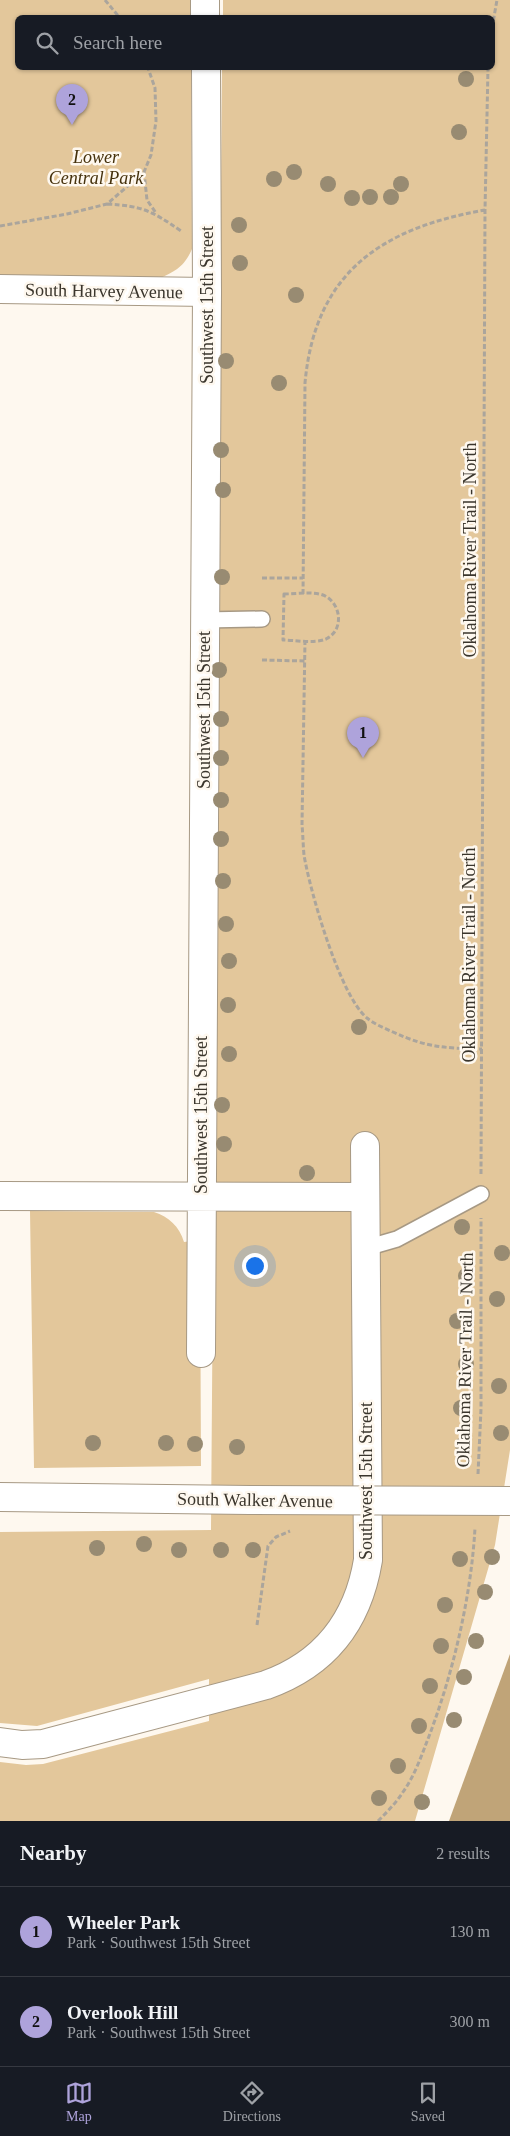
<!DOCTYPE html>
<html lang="en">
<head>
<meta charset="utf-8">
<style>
	:root { --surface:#171b24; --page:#242831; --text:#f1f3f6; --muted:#9ea1a6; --line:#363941; --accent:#aea3db }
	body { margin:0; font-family:"Times New Roman",serif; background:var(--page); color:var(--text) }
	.you { position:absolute; left:254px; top:1265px; width:18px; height:18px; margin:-12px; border:4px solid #fff; border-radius:50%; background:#1a73e8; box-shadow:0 0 0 8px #1a73e833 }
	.badge { display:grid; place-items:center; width:32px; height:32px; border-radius:50%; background:var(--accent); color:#111; font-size:16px; font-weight:700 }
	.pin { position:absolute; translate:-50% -41px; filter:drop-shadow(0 1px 2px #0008) }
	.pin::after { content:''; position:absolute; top:26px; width:18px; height:15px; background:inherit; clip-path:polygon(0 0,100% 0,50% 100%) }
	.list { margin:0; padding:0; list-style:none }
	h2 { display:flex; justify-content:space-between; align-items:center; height:65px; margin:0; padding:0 20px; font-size:21px }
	h2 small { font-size:16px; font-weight:400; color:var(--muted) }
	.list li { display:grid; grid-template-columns:32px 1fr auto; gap:15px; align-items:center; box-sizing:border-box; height:90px; padding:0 20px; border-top:1px solid var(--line) }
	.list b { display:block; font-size:19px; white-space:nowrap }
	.list p { margin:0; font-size:16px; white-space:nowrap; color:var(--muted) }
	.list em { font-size:16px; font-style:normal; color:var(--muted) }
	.icon { flex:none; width:28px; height:28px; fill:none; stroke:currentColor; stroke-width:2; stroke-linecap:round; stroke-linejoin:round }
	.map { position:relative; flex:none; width:510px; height:1821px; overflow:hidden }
	.search { position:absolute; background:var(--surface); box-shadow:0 1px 4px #0004; left:15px; right:15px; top:15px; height:55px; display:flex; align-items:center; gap:12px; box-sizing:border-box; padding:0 18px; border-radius:8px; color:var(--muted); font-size:19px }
	.sheet { height:245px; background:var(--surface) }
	nav { display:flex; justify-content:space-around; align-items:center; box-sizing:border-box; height:70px; border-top:1px solid var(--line); background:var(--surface); font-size:14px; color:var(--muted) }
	nav a { display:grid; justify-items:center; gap:2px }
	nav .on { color:var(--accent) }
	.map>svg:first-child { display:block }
	.green { fill:#e3c79b }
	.water { fill:#c0a478 }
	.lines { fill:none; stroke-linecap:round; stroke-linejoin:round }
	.service-casing { stroke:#a79984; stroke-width:18 }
	.minor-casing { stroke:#a79984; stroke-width:30 }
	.tertiary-casing { stroke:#a79984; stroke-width:30 }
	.secondary-casing { stroke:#a79984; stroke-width:30 }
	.path { stroke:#aba59c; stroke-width:3; stroke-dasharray:5 2.5; stroke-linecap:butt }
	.service { stroke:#fff; stroke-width:15 }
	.minor { stroke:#fff; stroke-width:28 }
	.tertiary { stroke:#fff; stroke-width:28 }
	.secondary { stroke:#fff; stroke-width:28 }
	.secondary-bridge-casing { stroke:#a79984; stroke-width:30; stroke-linecap:butt }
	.secondary-bridge { stroke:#fff; stroke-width:28 }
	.tree { fill:#988b72 }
	.labels { text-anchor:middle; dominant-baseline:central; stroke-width:5; stroke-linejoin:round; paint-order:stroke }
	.park-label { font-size:18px; font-style:italic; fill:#45310c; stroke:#fef8ef }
	.street-label { font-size:18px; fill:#3a352c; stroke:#fef8ef }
</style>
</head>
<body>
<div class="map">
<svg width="510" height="1821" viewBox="0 0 510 1821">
	<rect width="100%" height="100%" fill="#fef8ef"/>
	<path class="green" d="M0,0h191v17l-173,1v50h173l1,181c-8,18 -16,22 -34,30l-158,-4z
		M223,0h287v1450l-15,95 -80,276h-415v-59l26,3 17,-1 166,-43v-42l-172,47 -37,-3v-191l211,-2 11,-1462h270v-50l-269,-1z
		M30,1211l124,1c15,5 25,14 30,30l16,-2 1,226 -167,2z"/>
	<path class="water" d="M510,1654v167h-61z"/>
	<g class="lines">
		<g class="service-casing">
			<path id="service" d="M204,620l58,-1
				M366,1248l31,-9 84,-45"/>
		</g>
		<g class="minor-casing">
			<path id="minor" d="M0,289l207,3"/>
		</g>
		<g class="tertiary-casing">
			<path id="tertiary" d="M205,0v18
				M0,1196l365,1
				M201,1353l6,-1061 -1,-224
				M0,1742l22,3 21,-1 223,-59c59,-21 92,-64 102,-125l-3,-414"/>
		</g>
		<g class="secondary-casing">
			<path id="secondary" d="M0,1497l250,3"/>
		</g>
		<path class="path" d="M105,0l15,18
			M492,28l5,-28
			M144,172l3,28 9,13
			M107,204c36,2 45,7 74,27
			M0,226l67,-12 40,-10 37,-32 7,-17 5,-34 -1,-33 -7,-20
			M262,578h41
			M284,594c12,0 27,-3 39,1 18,7 22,35 3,44 -12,5 -31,1 -43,1z
			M303,594l2,-211c10,-111 77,-155 180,-173
			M305,640l-3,185c1,10 1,20 2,30 6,36 36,141 63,163 7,6 17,10 26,14 35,16 52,16 89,17
			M262,660l43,1
			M481,1174l4,-964 3,-142
			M478,1474l3,-65v-191
			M257,1625l11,-79 8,-9 14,-6
			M378,1821c9,-9 18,-18 25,-29 10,-14 17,-32 23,-48 26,-66 45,-145 49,-216"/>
		<use href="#service" class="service"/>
		<use href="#minor" class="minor"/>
		<use href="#tertiary" class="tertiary"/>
		<use href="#secondary" class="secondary"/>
		<g class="secondary-bridge-casing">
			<path id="secondary-bridge" d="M250,1500l260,1"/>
		</g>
		<use href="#secondary-bridge" class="secondary-bridge"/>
	</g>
	<g class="tree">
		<circle cx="466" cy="79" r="8"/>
		<circle cx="459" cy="132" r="8"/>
		<circle cx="294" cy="172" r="8"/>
		<circle cx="274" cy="179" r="8"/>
		<circle cx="328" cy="184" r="8"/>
		<circle cx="401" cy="184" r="8"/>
		<circle cx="370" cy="197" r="8"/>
		<circle cx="391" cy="197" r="8"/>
		<circle cx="352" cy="198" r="8"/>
		<circle cx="239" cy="225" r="8"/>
		<circle cx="240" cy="263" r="8"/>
		<circle cx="296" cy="295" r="8"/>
		<circle cx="226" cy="361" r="8"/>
		<circle cx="279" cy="383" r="8"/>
		<circle cx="221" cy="450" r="8"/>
		<circle cx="223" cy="490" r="8"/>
		<circle cx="222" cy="577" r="8"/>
		<circle cx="219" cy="670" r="8"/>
		<circle cx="221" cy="719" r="8"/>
		<circle cx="221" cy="758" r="8"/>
		<circle cx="221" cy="800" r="8"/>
		<circle cx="221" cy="839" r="8"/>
		<circle cx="223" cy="881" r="8"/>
		<circle cx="226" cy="924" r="8"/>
		<circle cx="229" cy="961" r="8"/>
		<circle cx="228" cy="1005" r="8"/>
		<circle cx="359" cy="1027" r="8"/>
		<circle cx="229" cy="1054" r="8"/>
		<circle cx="222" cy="1105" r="8"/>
		<circle cx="224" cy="1144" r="8"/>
		<circle cx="307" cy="1173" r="8"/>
		<circle cx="462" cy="1227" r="8"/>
		<circle cx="502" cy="1253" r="8"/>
		<circle cx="466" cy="1276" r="8"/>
		<circle cx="497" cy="1299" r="8"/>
		<circle cx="457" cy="1321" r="8"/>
		<circle cx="466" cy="1364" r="8"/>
		<circle cx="499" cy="1386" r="8"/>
		<circle cx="461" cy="1408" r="8"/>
		<circle cx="501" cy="1433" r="8"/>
		<circle cx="93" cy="1443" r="8"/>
		<circle cx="166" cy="1443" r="8"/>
		<circle cx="195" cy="1444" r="8"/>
		<circle cx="463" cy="1445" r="8"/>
		<circle cx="237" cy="1447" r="8"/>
		<circle cx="144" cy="1544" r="8"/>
		<circle cx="97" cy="1548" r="8"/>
		<circle cx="179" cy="1550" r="8"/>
		<circle cx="221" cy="1550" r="8"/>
		<circle cx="253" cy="1550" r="8"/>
		<circle cx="492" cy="1557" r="8"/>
		<circle cx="460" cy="1559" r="8"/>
		<circle cx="485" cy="1592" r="8"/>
		<circle cx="445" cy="1605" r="8"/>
		<circle cx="476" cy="1641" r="8"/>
		<circle cx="441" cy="1646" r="8"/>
		<circle cx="464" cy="1677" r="8"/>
		<circle cx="430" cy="1686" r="8"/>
		<circle cx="454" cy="1720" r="8"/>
		<circle cx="419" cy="1726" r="8"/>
		<circle cx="398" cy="1766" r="8"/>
		<circle cx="379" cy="1798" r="8"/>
		<circle cx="422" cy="1802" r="8"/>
	</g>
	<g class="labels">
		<g class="park-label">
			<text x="96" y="157">Lower<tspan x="96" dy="21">Central Park</tspan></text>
		</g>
		<g class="street-label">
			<text transform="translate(104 291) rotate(1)">South Harvey Avenue</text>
			<text transform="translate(207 305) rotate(-90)">Southwest 15th Street</text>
			<text transform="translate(470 550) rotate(-90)">Oklahoma River Trail - North</text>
			<text transform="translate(204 710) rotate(-90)">Southwest 15th Street</text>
			<text transform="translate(469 955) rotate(-90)">Oklahoma River Trail - North</text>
			<text transform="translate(201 1115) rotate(-90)">Southwest 15th Street</text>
			<text transform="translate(465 1360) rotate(-89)">Oklahoma River Trail - North</text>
			<text transform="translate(366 1481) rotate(-90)">Southwest 15th Street</text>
			<text transform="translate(255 1500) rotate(1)">South Walker Avenue</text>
		</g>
	</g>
</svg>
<div class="you"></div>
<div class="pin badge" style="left:363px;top:758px">1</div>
<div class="pin badge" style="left:72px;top:125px">2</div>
<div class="search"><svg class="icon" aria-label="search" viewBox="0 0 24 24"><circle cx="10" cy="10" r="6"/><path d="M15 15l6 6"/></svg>Search here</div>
</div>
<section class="sheet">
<h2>Nearby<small>2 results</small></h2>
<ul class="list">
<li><span class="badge">1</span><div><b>Wheeler Park</b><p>Park · Southwest 15th Street</p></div><em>130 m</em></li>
<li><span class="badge">2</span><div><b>Overlook Hill</b><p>Park · Southwest 15th Street</p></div><em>300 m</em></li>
</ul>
</section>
<nav>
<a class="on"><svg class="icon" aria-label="map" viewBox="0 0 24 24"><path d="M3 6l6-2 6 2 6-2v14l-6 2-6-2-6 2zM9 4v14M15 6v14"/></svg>Map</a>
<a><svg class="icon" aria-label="directions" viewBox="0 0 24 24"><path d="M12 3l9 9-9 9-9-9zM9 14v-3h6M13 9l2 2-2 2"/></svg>Directions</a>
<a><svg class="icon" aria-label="saved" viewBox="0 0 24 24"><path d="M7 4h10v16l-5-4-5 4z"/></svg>Saved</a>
</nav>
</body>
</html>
